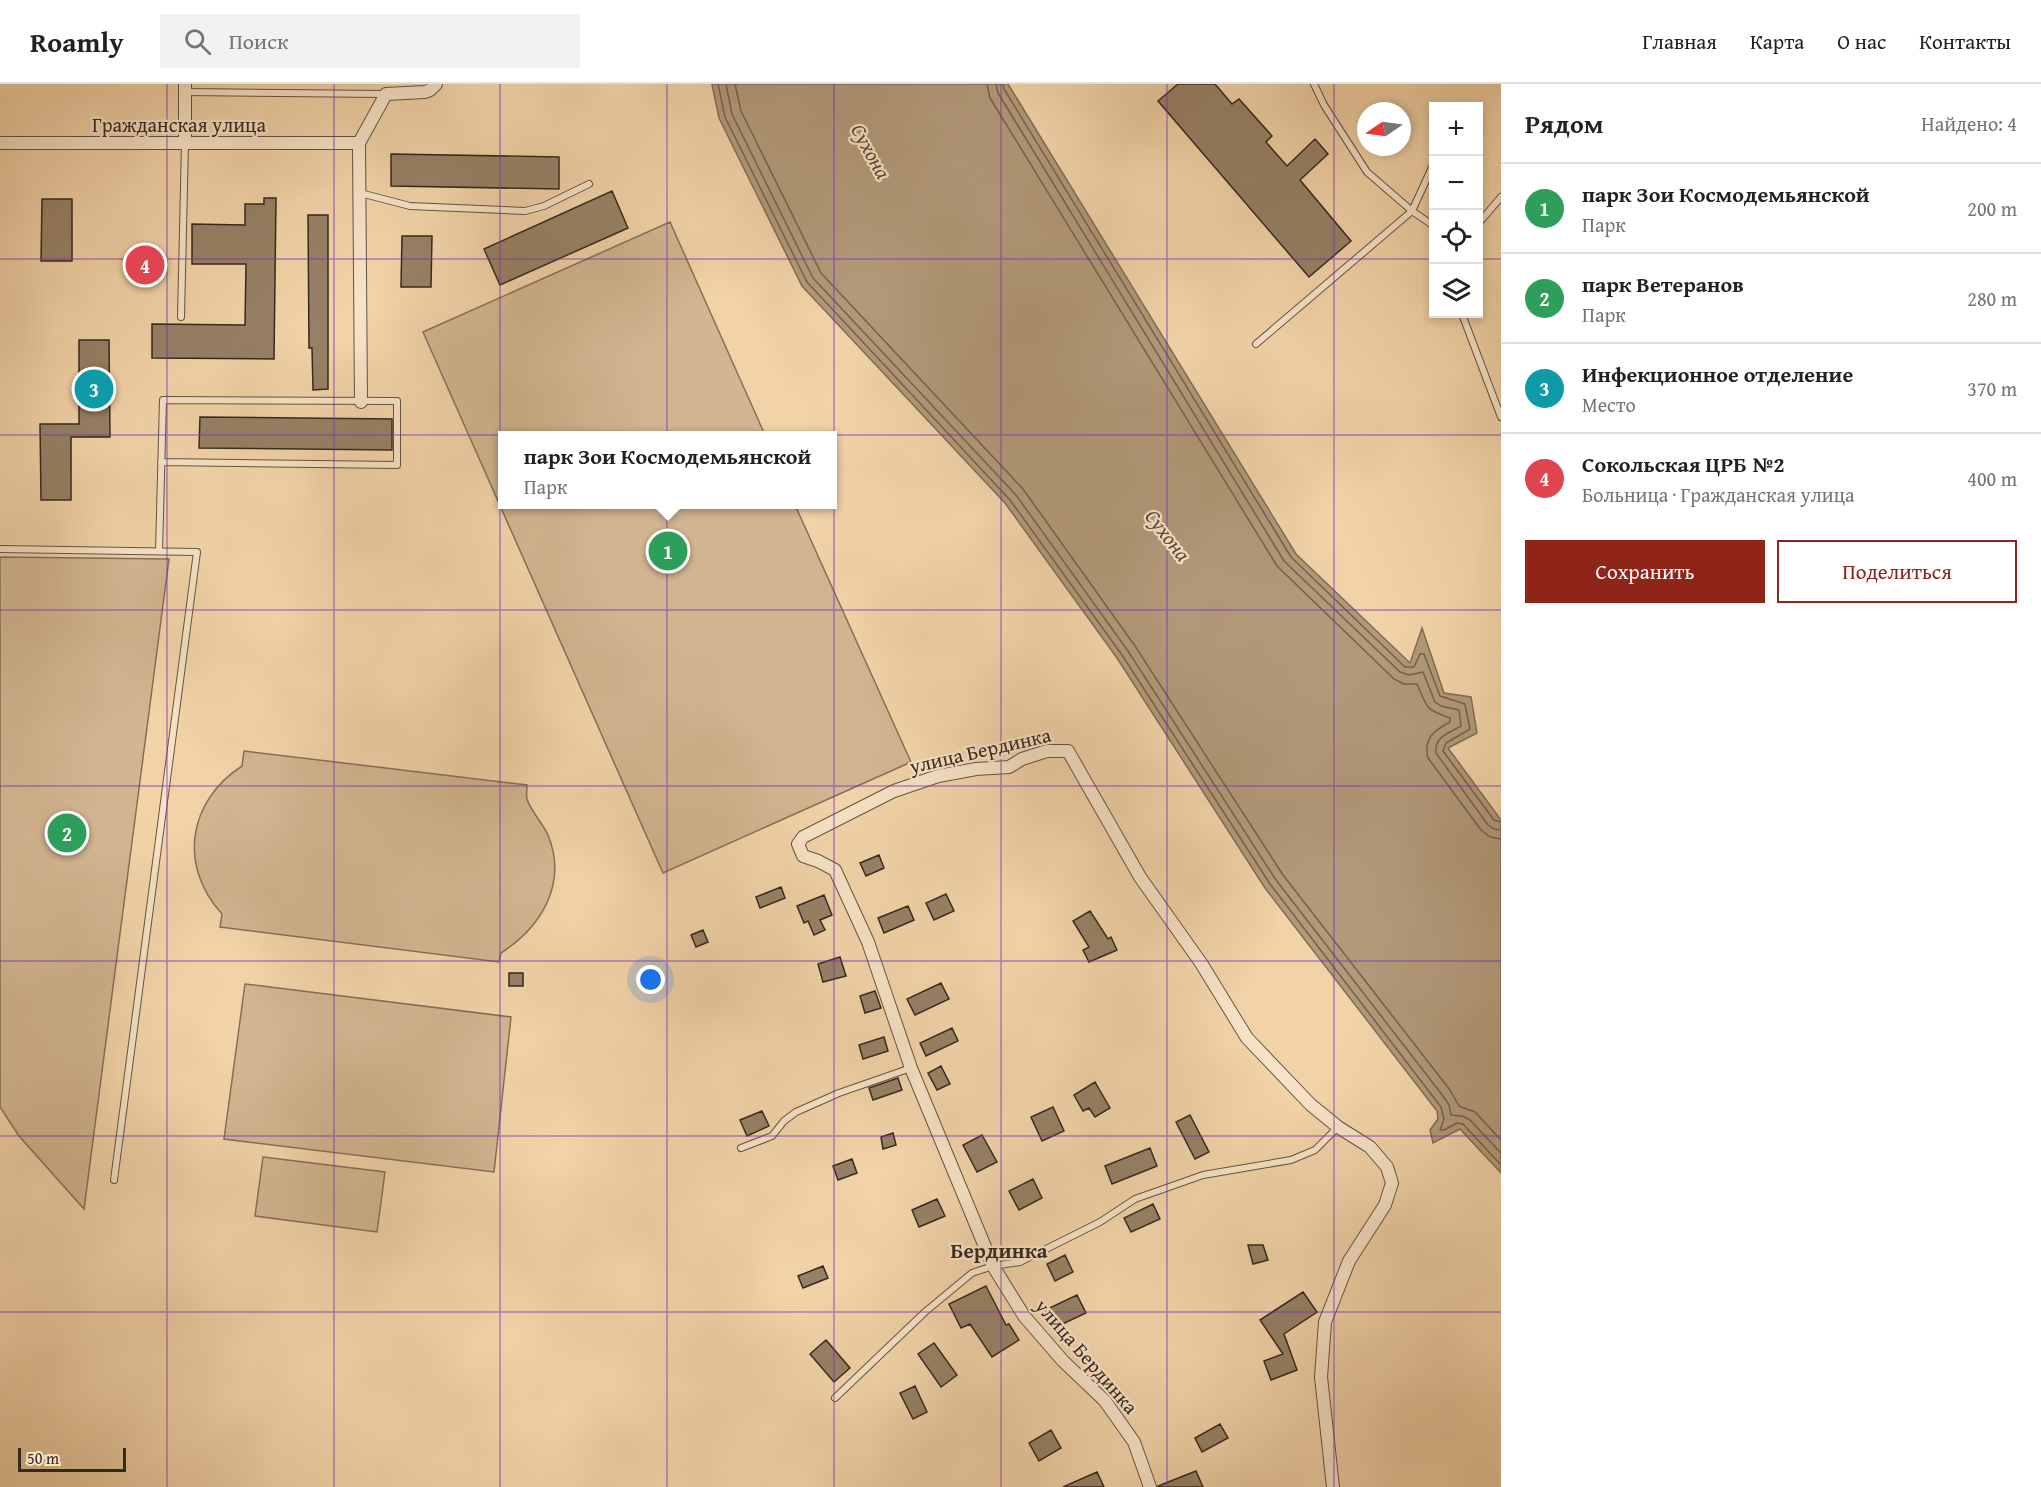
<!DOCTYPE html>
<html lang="ru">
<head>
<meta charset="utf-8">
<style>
	:root { --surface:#fff; --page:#f2f2f2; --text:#202124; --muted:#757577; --line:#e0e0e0; --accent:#8f2418 }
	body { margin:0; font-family:"Gentium Book Plus",serif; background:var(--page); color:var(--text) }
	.controls { position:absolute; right:18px; top:18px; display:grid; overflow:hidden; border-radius:0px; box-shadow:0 3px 9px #0003 }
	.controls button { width:54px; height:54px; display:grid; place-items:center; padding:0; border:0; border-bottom:2px solid var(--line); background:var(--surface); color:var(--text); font:30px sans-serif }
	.compass { position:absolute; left:1357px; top:18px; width:54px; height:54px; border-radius:50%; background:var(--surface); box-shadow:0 3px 9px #0003; rotate:257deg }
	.scale { position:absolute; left:18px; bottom:15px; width:108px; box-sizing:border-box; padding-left:6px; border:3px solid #35291f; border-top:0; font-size:16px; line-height:21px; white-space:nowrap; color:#35291f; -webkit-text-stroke:4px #f7e2c6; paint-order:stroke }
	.you { position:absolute; left:651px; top:896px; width:21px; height:21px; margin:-15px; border:4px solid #fff; border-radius:50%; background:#1a73e8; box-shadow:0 0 0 9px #1a73e833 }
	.badge { display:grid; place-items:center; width:39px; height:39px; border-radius:50%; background:var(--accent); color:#fff; font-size:20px; font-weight:700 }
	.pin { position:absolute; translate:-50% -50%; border:3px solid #fff; box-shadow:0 2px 6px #0006 }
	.popup { position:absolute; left:498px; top:347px; width:339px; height:78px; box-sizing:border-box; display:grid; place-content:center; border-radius:0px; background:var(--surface); filter:drop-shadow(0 2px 4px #0005); font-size:20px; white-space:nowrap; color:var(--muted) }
	.popup b { font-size:22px; color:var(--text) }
	.popup::after { content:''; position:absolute; left:50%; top:100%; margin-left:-12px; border:12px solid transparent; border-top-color:var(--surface) }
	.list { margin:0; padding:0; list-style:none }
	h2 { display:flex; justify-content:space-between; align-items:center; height:78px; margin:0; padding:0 24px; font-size:26px }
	h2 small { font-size:20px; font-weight:400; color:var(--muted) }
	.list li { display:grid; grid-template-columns:39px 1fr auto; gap:18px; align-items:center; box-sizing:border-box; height:90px; padding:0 24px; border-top:2px solid var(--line) }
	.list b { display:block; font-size:22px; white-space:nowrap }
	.list p { margin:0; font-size:20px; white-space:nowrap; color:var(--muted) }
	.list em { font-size:20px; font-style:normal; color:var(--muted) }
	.actions { display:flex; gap:12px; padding:18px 24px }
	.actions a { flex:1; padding:14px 0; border:2px solid var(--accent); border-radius:0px; text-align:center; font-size:21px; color:var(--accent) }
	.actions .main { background:var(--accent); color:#fff }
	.icon { flex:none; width:33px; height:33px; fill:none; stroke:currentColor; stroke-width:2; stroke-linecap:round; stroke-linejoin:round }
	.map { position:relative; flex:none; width:1501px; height:1403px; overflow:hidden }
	header { display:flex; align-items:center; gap:36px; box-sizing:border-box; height:84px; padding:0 30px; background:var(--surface); border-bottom:2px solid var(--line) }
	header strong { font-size:28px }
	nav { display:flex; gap:33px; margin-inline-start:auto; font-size:21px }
	.search { width:420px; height:54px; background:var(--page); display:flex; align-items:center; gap:15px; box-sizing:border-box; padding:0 21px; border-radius:0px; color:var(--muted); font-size:22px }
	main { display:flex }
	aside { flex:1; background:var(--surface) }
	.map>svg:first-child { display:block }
	.green { fill:#d2b691; stroke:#847058; stroke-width:1.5 }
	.water { fill:#b29979; stroke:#806c55; stroke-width:1.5 }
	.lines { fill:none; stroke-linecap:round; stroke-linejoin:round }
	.shore { stroke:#74614c; stroke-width:1.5 }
	.building { fill:#978166; stroke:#35291f; stroke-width:1.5 }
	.service-casing { stroke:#645441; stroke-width:8 }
	.minor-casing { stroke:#645441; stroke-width:14 }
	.service { stroke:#f7e2c6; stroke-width:6 }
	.minor { stroke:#f7e2c6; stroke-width:12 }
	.grid { fill:none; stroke:#7b2cbf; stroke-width:1.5; stroke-opacity:0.55 }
	.labels { text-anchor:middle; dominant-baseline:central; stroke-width:4.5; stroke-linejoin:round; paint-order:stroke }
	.street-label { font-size:20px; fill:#35291f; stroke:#f7e2c6 }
	.water-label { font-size:21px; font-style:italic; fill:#5a4b3a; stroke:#f7e2c6 }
	.neighbourhood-label { font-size:21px; font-weight:bold; fill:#35291f; stroke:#f7e2c6 }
</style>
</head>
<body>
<header>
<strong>Roamly</strong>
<div class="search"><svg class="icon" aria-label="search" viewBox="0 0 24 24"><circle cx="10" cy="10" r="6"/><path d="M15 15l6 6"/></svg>Поиск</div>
<nav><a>Главная</a><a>Карта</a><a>О нас</a><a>Контакты</a></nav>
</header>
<main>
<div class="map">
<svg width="1501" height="1403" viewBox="0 0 1501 1403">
	<rect width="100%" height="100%" fill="#f2d3a8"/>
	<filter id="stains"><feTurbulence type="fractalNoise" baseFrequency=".00333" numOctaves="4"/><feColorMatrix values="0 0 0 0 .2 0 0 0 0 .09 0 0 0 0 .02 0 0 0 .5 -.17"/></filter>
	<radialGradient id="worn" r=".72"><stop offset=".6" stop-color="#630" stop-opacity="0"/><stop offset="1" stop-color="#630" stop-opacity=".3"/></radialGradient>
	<path class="green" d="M670,138l95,213 -262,1v68l292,1 116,257 -248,111 -240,-541z
		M0,473l169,2 -85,650 -65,-73 -19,-29z
		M244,667l283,34c0,4 -1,11 0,14 2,9 16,25 21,36 20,49 -7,92 -47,118l-2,9 -279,-35 2,-13c-44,-48 -34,-113 20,-148z
		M245,900l266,33 -17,155 -270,-33z
		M263,1073l122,15 -8,60 -122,-16z"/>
	<path class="water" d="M712,0h296l288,470 114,109 12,-35 22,65 27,4 6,36 -29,15 53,72v353l-41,-44 -27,14 -3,-13 8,-11 -1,-8 -172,-223 -148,-230 -112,-155 -203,-217 -83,-168z"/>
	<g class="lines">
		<path class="shore" d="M718,0l7,33 82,165 203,218 112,155 148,229 171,223 3,12 -4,11h4l13,-7 6,1 38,41
			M726,0l6,30 81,164 203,217 112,156 148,229 167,216 6,9 2,10 11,1 7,3 32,34
			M735,0l6,27 80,162 202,216 112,157 148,229 167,215 9,16 16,6 26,28
			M987,0l3,14 287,468 117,113 10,5h13c11,24 7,25 33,34v4c-15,8 -27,16 -22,36l53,72 9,7 11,2
			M996,0l2,9 286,468 116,111 9,3 14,-3 12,30 6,4 18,4 2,16c-11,7 -27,10 -25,27l52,72 6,4 7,1
			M1003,0l1,5 287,468 114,110h9l6,-13h4l16,42 25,8 5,25 -24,14 -3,8 51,69 7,2"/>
	</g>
	<path class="building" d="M1178,0h37l17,20 7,-5 33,37 -6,6 21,24 28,-27 13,15 -28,26 51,61 -42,36 -151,-176z
		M391,70l168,3v32l-168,-3z
		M612,107l16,37 -128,57 -16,-36z
		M264,114h12l-2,161 -122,-1v-34l93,1 1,-61h-54v-40l53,1v-21h19z
		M42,115h30v62h-31z
		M308,131h20v174l-15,1 -1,-42h-3z
		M402,152h30l-1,51h-30z
		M79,256h30l1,97h-39v63h-30l-1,-76h39z
		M200,333l192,2v31l-193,-2z
		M879,771l5,13 -18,8 -6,-13z
		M781,803l4,11 -25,10 -4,-11z
		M946,810l8,17 -20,9 -8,-17z
		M824,811l8,20 -12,5 5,10 -11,5 -6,-14 -4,2 -7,-17z
		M908,822l6,14 -30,13 -6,-15z
		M1090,827l18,28 3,-2 6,13 -28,12 -6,-12 6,-3 -16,-26z
		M703,846l5,12 -12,5 -5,-12z
		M840,873l6,19 -23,6 -5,-18z
		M509,889h14v13h-14z
		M941,899l8,16 -34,16 -8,-16z
		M875,907l6,17 -16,5 -5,-17z
		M952,944l6,13 -32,15 -6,-13z
		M884,953l4,14 -25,8 -4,-14z
		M941,982l9,18 -13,6 -9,-17z
		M898,994l4,12 -29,10 -4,-12z
		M1095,998l15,26 -15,9 -6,-9 -6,3 -9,-16z
		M1053,1023l11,24 -22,10 -11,-24z
		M762,1027l7,15 -22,10 -7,-16z
		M1190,1031l19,37 -14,7 -19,-37z
		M893,1049l3,12 -13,4 -2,-12z
		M982,1051l15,27 -20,10 -14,-27z
		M1150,1064l7,18 -45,18 -7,-18z
		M852,1075l5,14 -19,7 -5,-14z
		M1033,1095l9,19 -23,12 -10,-19z
		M937,1115l8,17 -26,11 -7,-17z
		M1153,1120l7,15 -29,13 -7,-14z
		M1248,1161h15l5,15 -15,4z
		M1065,1171l8,17 -18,9 -8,-17z
		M823,1182l5,12 -25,10 -5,-12z
		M986,1202l20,39 3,-1 10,16 -27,17 -22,-33 -9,4 -12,-24z
		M1303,1208l14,20 -33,22 13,36 -26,10 -7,-19 19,-7 -23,-34z
		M1077,1211l9,18 -34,16 -9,-18z
		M826,1256l24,28 -16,14 -24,-28z
		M934,1259l23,32 -16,12 -23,-33z
		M915,1302l12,26 -14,7 -13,-26z
		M1220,1340l8,14 -26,14 -7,-14z
		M1051,1346l10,18 -22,13 -10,-18z
		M1196,1387l7,16h-45v-1z
		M1097,1388l7,15h-41z"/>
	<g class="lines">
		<g class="service-casing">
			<path id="service" d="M1314,0l10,21 43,67 45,39 22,15
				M185,8l200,2
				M360,109l50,13 115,5 19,-5 45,-22
				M1478,140l23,-27
				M1462,230l39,103
				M181,233l4,-174
				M1256,260l156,-133 22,-48
				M0,465l197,3 -83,628
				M159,467l4,-151 234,1v64l-236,-3
				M741,1064l31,-12 12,-15 12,-9 43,-19 72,-25
				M835,1314l90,-86 47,-39 21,-7 27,-4 80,-40 35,-23 68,-24 88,-15 24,-10 23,-23"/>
		</g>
		<g class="minor-casing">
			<path id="minor" d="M185,0v59
				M0,59h359
				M361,318l-2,-259 27,-49 39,-2 5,-2 6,-6
				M1150,1403l-16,-45 -29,-41 -42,-40 -39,-45 -31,-50 -82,-198 -43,-126 -33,-72 -17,-9 -15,-5 -5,-12 5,-7 91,-46 44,-15 38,-7 33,-2 13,-8 25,-8h21l72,126 61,86 46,75 64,67 27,22 32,20 17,20 5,16 -7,22 -36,56 -24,61 -4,55 12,110"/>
		</g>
		<use href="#service" class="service"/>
		<use href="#minor" class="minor"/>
	</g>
	<path class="grid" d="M167,0v1403M334,0v1403M500,0v1403M667,0v1403M834,0v1403M1001,0v1403M1167,0v1403M1334,0v1403M0,175h1434M1478,175h23M0,351h1501M0,526h1501M0,702h1501M0,877h1501M0,1052h1501M0,1228h1501"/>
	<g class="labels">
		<g class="street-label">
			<text x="179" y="40">Гражданская улица</text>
			<text transform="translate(980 666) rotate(-13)">улица Бердинка</text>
			<text transform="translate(1087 1272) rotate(49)">улица Бердинка</text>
		</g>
		<g class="water-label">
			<text transform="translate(871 67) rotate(61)">Сухона</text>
			<text transform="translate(1168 451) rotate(52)">Сухона</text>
		</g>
		<g class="neighbourhood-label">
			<text x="999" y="1166">Бердинка</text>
		</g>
	</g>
	<rect width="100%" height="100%" filter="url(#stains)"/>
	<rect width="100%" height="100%" fill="url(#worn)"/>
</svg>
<div class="controls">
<button>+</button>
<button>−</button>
<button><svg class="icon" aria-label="locate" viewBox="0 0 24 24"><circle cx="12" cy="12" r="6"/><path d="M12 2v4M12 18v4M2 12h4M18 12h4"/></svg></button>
<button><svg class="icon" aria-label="layers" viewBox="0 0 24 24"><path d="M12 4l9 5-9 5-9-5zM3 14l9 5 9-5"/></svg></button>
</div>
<svg class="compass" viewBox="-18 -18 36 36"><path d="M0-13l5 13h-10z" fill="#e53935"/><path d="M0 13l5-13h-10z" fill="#757577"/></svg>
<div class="scale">50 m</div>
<div class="you"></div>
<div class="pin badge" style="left:668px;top:467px;background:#2e9e5b">1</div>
<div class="popup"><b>парк Зои Космодемьянской</b>Парк</div>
<div class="pin badge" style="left:67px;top:749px;background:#2e9e5b">2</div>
<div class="pin badge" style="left:94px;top:305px;background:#0f9aa8">3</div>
<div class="pin badge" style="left:145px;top:181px;background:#e0444e">4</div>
</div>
<aside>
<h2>Рядом<small>Найдено: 4</small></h2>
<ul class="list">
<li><span class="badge" style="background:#2e9e5b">1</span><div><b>парк Зои Космодемьянской</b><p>Парк</p></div><em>200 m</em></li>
<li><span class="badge" style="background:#2e9e5b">2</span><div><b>парк Ветеранов</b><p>Парк</p></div><em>280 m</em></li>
<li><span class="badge" style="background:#0f9aa8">3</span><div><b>Инфекционное отделение</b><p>Место</p></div><em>370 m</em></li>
<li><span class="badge" style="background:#e0444e">4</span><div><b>Сокольская ЦРБ №2</b><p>Больница · Гражданская улица</p></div><em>400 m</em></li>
</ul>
<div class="actions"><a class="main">Сохранить</a><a>Поделиться</a></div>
</aside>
</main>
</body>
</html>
